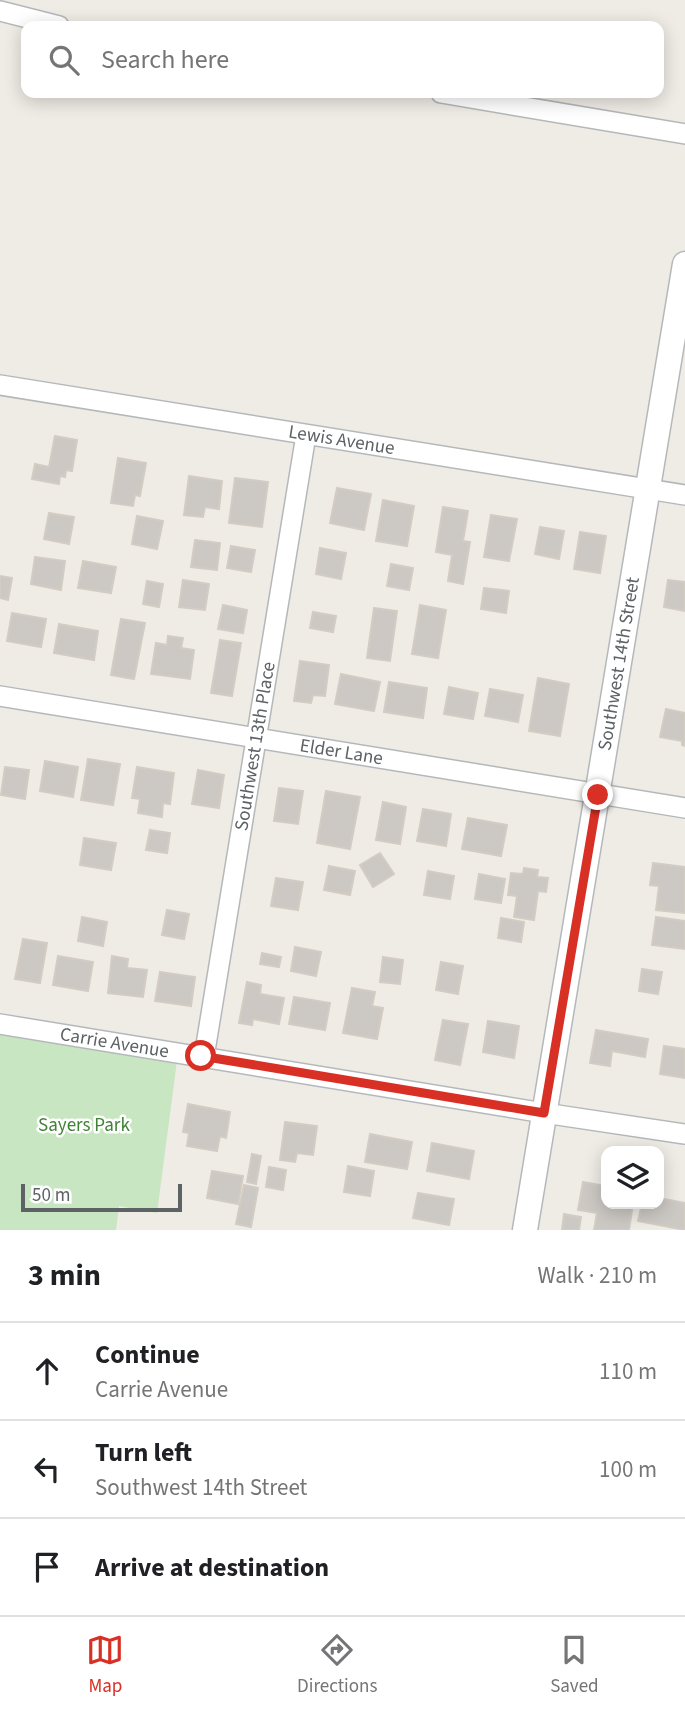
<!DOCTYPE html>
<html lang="en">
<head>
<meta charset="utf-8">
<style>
	:root { --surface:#fff; --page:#f2f2f2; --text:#202124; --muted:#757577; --line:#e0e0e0; --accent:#d93025 }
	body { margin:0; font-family:"Source Sans 3",sans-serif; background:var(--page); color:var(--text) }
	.controls { position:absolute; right:21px; bottom:21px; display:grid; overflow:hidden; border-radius:14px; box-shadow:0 4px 18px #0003 }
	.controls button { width:63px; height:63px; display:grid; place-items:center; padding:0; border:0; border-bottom:2px solid var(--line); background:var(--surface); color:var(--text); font:35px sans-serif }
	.scale { position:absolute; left:21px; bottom:18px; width:161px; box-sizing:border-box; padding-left:7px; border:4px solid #5d6265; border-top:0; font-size:19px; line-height:24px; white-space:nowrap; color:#5d6265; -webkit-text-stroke:5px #fff; paint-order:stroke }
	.stop { position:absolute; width:21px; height:21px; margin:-16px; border:5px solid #d93025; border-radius:50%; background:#fff }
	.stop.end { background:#d93025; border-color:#fff; box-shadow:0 2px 7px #0008 }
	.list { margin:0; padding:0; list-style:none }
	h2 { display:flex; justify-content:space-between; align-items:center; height:91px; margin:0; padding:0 28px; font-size:30px }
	h2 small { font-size:23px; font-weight:400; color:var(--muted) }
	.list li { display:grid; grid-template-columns:46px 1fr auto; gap:21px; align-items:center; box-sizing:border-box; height:98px; padding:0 28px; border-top:2px solid var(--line) }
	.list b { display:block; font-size:26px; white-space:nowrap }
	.list p { margin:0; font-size:23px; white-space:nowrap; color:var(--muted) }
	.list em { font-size:23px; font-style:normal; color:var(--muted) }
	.icon { flex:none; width:38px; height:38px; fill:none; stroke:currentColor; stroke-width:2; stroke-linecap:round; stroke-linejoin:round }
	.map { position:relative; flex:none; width:685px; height:1230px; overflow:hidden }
	.search { position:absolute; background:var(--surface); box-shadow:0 4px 18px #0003; left:21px; right:21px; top:21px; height:77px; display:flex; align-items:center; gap:18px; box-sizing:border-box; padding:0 24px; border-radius:14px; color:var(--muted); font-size:26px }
	.sheet { height:385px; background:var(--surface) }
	nav { display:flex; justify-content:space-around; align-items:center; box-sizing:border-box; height:98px; border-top:2px solid var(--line); background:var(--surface); font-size:19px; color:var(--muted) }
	nav a { display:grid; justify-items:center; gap:4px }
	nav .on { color:var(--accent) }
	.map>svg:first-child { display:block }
	.green { fill:#c8e6c2 }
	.building { fill:#ccc8c4; stroke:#d3ccc3; stroke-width:2 }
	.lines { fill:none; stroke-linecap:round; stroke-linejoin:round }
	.minor-casing { stroke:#b5b8bb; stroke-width:22 }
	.tertiary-casing { stroke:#b5b8bb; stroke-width:27 }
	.minor { stroke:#fff; stroke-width:19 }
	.tertiary { stroke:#fff; stroke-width:24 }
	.route { stroke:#d93025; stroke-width:9 }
	.labels { text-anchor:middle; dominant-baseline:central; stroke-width:5; stroke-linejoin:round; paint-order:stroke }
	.street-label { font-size:19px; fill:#5d6265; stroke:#fff }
	.park-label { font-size:19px; fill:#408236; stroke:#fff }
</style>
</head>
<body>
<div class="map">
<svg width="685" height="1230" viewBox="0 0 685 1230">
	<rect width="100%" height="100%" fill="#efebe5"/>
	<path class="green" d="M0,1024l178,29 -21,160 -38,-7 -3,24h-116z"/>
	<path class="building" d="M55,436l22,4 -5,31 -6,-1 -1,7 -5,-1 -1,8 -27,-5 3,-15 14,3z
		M118,458l28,5 -6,33 -5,-1 -2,11 -22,-3z
		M189,476l33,5 -3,28 -14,-2 -2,10 -19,-2z
		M235,478l33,4 -6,45 -33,-4z
		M337,488l34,6 -7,36 -34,-7z
		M383,500l31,6 -7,40 -31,-5z
		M443,507l25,4 -5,30 7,1 -7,42 -15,-3 4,-26 -16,-3z
		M49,513l25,4 -5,27 -25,-5z
		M491,515l26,4 -8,42 -25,-4z
		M137,516l26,5 -6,28 -25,-5z
		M540,527l24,4 -5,28 -24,-5z
		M580,532l26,4 -6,37 -26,-4z
		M195,540l25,3 -3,27 -26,-3z
		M231,546l24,4 -4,22 -24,-4z
		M320,548l26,5 -5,26 -25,-5z
		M35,557l30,4 -4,29 -30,-6z
		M83,561l33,6 -5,26 -33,-5z
		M391,564l22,4 -4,22 -22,-4z
		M0,576l12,2 -4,22 -8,-2z
		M183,580l26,4 -4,26 -26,-3z
		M668,580l17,2v29l-21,-4z
		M147,581l16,3 -4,23 -16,-3z
		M484,588l25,3 -3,22 -25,-4z
		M223,605l24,5 -4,23 -25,-4z
		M420,605l26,5 -8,48 -26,-4z
		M374,608l23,3 -7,50 -23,-3z
		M313,612l23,4 -3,16 -23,-4z
		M12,613l34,6 -5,28 -34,-6z
		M121,619l24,4 -11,56 -23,-4z
		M59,624l39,7 -4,29 -40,-7z
		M168,636l15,2 -2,10 13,2 -4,29 -39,-5 5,-31 11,2z
		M220,640l21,3 -9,53 -21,-3z
		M300,661l29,4 -4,31 -12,-1 -2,8 -17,-2z
		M341,674l39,8 -6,29 -39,-7z
		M538,678l31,6 -9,52 -31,-5z
		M389,682l38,6 -4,30 -39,-6z
		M449,687l29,6 -5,26 -29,-5z
		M490,689l33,6 -5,27 -33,-6z
		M666,709l19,4v33l-3,-1v-4l-22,-4z
		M88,759l32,5 -7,41 -32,-5z
		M45,761l33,6 -5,30 -33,-6z
		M5,767l24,3 -4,29 -24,-4z
		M137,767l37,6 -4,31 -7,-1 -1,14 -24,-4 2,-14 -8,-1z
		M198,770l26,5 -5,33 -27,-4z
		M279,788l24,3 -5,33 -24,-3z
		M326,791l34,6 -10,52 -33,-6z
		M383,802l23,5 -6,37 -24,-4z
		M423,809l28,5 -5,32 -29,-5z
		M468,818l39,7 -6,31 -39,-7z
		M150,830l20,3 -3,20 -21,-3z
		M84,838l32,5 -5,27 -31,-5z
		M380,853l14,21 -21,13 -13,-22z
		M653,863l32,4v46l-29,-3 3,-24 -9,-1z
		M329,866l26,5 -5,24 -26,-5z
		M524,868l14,2 -1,7 11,1 -2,14 -8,-1 -4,29 -20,-3 3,-21 -9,-1 3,-22 12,1z
		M428,871l26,5 -4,23 -26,-4z
		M479,874l26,5 -4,24 -26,-4z
		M276,878l27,4 -5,28 -27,-4z
		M167,910l22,4 -5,25 -22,-4z
		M82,917l25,5 -4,24 -25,-5z
		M656,917l29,4v28l-33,-4z
		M501,918l23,4 -3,20 -23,-4z
		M23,939l24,4 -7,40 -25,-4z
		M295,947l26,5 -5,24 -25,-5z
		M262,953l19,4 -2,10 -19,-3z
		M58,956l35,6 -5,29 -35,-6z
		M112,956l16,3 -1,9 20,2 -4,27 -35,-4z
		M383,957l20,3 -3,24 -20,-2z
		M441,962l22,4 -5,28 -22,-4z
		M642,969l20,3 -4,22 -19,-3z
		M160,972l35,5 -4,29 -36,-5z
		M247,982l14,3 -1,9 24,4 -5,26 -26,-5 -1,6 -13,-2z
		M352,988l23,4 -3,14 11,2 -6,31 -34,-6z
		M294,997l36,6 -5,27 -36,-6z
		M443,1020l25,4 -8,41 -25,-5z
		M488,1021l31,5 -5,32 -31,-6z
		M596,1030l52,9 -3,18 -33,-6 -2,15 -20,-3z
		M664,1046l21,3v29l-25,-4z
		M188,1104l42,8 -4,26 -6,-2 -3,15 -30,-5 2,-13 -6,-1z
		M285,1122l32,4 -4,29 -16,-2 -2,9 -15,-2z
		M370,1134l42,8 -5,27 -42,-7z
		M432,1143l42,8 -5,28 -42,-8z
		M252,1154l9,2 -5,28 -9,-2z
		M348,1166l26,5 -4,25 -26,-4z
		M269,1167l17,3 -3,20 -17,-3z
		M212,1171l31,5 -5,28 -31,-6z
		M583,1182l23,4v18h27l-4,26h-35l3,-17 -19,-3z
		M244,1185l14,3 -7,39 -15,-3z
		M418,1193l36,6 -5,26 -36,-7z
		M659,1198l26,5v27l-47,-9 4,-17h17z
		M564,1214l17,3 -2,13h-17z"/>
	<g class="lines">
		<g class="minor-casing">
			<g id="minor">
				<path d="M0,11l59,15"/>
				<path d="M441,93l244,41"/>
				<path id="s1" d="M0,385l685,110"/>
				<path id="s2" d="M0,696l685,112"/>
				<path id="s3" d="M0,1024l544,89 141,21"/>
				<path id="s4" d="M204,1057l102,-622"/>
			</g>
		</g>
		<g class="tertiary-casing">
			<g id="tertiary">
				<path id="s5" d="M525,1230l160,-966"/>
			</g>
		</g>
		<use href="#minor" class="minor"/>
		<use href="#tertiary" class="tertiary"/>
	</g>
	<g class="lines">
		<path class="route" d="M201,1056l343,57 54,-318"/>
	</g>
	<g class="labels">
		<g class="street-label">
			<text stroke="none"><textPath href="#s1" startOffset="346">Lewis Avenue</textPath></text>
			<text stroke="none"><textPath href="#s5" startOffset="574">Southwest 14th Street</textPath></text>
			<text stroke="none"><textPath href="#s4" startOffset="315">Southwest 13th Place</textPath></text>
			<text stroke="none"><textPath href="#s2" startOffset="346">Elder Lane</textPath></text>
			<text stroke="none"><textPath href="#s3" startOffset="116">Carrie Avenue</textPath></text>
		</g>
		<g class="park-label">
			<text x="84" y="1125">Sayers Park</text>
		</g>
	</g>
</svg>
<div class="controls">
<button><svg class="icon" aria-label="layers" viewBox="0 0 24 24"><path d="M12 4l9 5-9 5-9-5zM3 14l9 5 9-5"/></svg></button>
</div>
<div class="scale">50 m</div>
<div class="stop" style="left:201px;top:1056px"></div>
<div class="stop end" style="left:598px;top:795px"></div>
<div class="search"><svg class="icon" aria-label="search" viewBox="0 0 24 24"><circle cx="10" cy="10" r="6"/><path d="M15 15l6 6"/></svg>Search here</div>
</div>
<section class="sheet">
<h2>3 min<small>Walk · 210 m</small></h2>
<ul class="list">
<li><svg class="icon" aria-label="ahead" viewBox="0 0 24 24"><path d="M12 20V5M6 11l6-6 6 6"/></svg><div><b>Continue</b><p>Carrie Avenue</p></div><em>110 m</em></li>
<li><svg class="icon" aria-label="left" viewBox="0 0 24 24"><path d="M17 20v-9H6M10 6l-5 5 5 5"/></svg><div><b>Turn left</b><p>Southwest 14th Street</p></div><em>100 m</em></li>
<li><svg class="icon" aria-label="arrive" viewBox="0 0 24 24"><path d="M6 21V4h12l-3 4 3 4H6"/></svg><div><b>Arrive at destination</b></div></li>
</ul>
</section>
<nav>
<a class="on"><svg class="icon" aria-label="map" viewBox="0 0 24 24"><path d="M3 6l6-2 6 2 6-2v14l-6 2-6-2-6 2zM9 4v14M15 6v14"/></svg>Map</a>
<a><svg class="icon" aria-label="directions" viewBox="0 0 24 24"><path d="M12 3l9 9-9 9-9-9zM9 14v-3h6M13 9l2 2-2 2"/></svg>Directions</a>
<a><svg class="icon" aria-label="saved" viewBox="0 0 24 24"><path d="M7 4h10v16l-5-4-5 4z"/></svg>Saved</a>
</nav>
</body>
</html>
